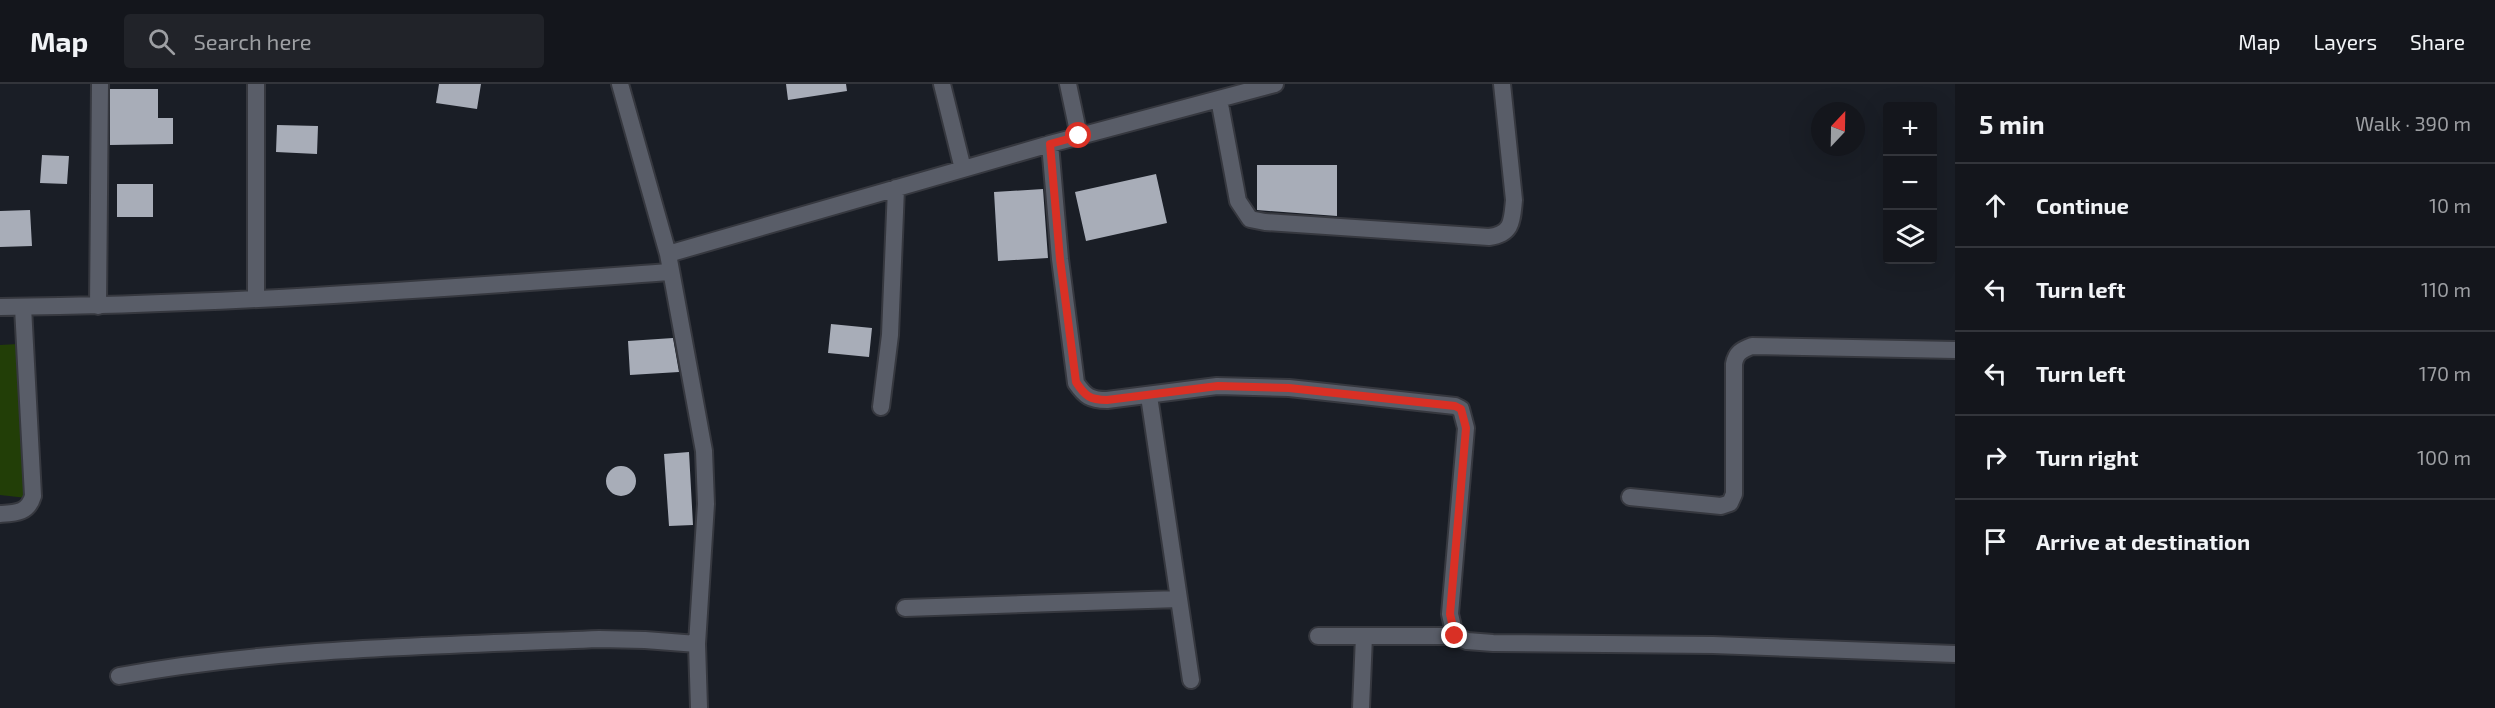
<!DOCTYPE html>
<html lang="en">
<head>
<meta charset="utf-8">
<style>
	:root { --surface:#14161c; --page:#212329; --text:#f1f3f6; --muted:#9d9fa3; --line:#33353b }
	body { margin:0; font-family:"Exo 2",sans-serif; background:var(--page); color:var(--text) }
	.controls { position:absolute; right:18px; top:18px; display:grid; overflow:hidden; border-radius:6px; box-shadow:0 6px 24px #0002 }
	.controls button { width:54px; height:54px; display:grid; place-items:center; padding:0; border:0; border-bottom:2px solid var(--line); background:var(--surface); color:var(--text); font:30px sans-serif }
	.compass { position:absolute; left:1811px; top:18px; width:54px; height:54px; border-radius:50%; background:var(--surface); box-shadow:0 6px 24px #0002; rotate:22deg }
	.stop { position:absolute; width:18px; height:18px; margin:-14px; border:4px solid #d93025; border-radius:50%; background:#fff }
	.stop.end { background:#d93025; border-color:#fff; box-shadow:0 2px 6px #0008 }
	.list { margin:0; padding:0; list-style:none }
	h2 { display:flex; justify-content:space-between; align-items:center; height:78px; margin:0; padding:0 24px; font-size:26px }
	h2 small { font-size:20px; font-weight:400; color:var(--muted) }
	.list li { display:grid; grid-template-columns:39px 1fr auto; gap:18px; align-items:center; box-sizing:border-box; height:84px; padding:0 24px; border-top:2px solid var(--line) }
	.list b { display:block; font-size:22px; white-space:nowrap }
	.list em { font-size:20px; font-style:normal; color:var(--muted) }
	.icon { flex:none; width:33px; height:33px; fill:none; stroke:currentColor; stroke-width:2; stroke-linecap:round; stroke-linejoin:round }
	.map { position:relative; flex:none; width:1955px; height:624px; overflow:hidden }
	header { display:flex; align-items:center; gap:36px; box-sizing:border-box; height:84px; padding:0 30px; background:var(--surface); border-bottom:2px solid var(--line) }
	header strong { font-size:28px }
	nav { display:flex; gap:33px; margin-inline-start:auto; font-size:21px }
	.search { width:420px; height:54px; background:var(--page); display:flex; align-items:center; gap:15px; box-sizing:border-box; padding:0 21px; border-radius:6px; color:var(--muted); font-size:22px }
	main { display:flex }
	aside { flex:1; background:var(--surface) }
	.map>svg:first-child { display:block }
	.green { fill:#223e07 }
	.building { fill:#a8adb8 }
	.lines { fill:none; stroke-linecap:round; stroke-linejoin:round }
	.street-casing { stroke:#36383f; stroke-width:20 }
	.street { stroke:#595d68; stroke-width:16 }
	.route { stroke:#d93025; stroke-width:8 }
</style>
</head>
<body>
<header>
<strong>Map</strong>
<div class="search"><svg class="icon" aria-label="search" viewBox="0 0 24 24"><circle cx="10" cy="10" r="6"/><path d="M15 15l6 6"/></svg>Search here</div>
<nav><a>Map</a><a>Layers</a><a>Share</a></nav>
</header>
<main>
<div class="map">
<svg width="1955" height="624" viewBox="0 0 1955 624">
	<rect width="100%" height="100%" fill="#1a1e26"/>
	<path class="green" d="M18,260l9,154 -27,-3v-150z"/>
	<path class="building" d="M439,0h42l-4,25 -41,-6z
		M786,0h60l1,7 -59,9z
		M110,5h48v29h15v26l-63,1z
		M277,41l41,1 -1,28 -41,-2z
		M42,71l27,1 -2,28 -27,-1z
		M1257,81h80v51l-80,-6z
		M1156,90l11,49 -81,18 -11,-49z
		M117,100h36v33h-36z
		M1043,105l5,69 -50,3 -4,-69z
		M30,126l2,36 -32,1v-36z
		M831,240l41,4 -3,29 -41,-4z
		M673,254l6,34 -49,3 -2,-34z
		M689,368l4,73 -24,1 -5,-72z
		M606 397a15 15 0 1 1 30 0a15 15 0 1 1-30 0Z"/>
	<g class="lines">
		<g class="street-casing">
			<path id="street" d="M256,0v214
				M620,0l48,170 36,197 2,53 -9,140 2,64
				M942,0l21,85
				M1068,0l11,52
				M1219,15l19,102 12,18 15,3 224,15c24,-3 23,-17 25,-37l-12,-116
				M1050,60l10,115 16,124c9,13 14,17 31,17l110,-14 72,2 166,18 6,3 5,19 -16,186 5,22 12,5 26,2 220,2 242,9
				M668,170l382,-110 225,-60
				M98,222l2,-222
				M0,223c224,-2 447,-19 670,-35
				M1149,312l42,284
				M881,323l9,-72 6,-147
				M1630,413l91,9 9,-3 4,-9v-130c2,-11 7,-14 18,-18l203,4
				M0,430c16,-1 28,-1 33,-18l-10,-189
				M905,524l274,-9
				M1318,552h137
				M119,592c159,-29 319,-30 480,-37l46,1 52,4
				M1361,624l3,-72"/>
		</g>
		<use href="#street" class="street"/>
	</g>
	<g class="lines">
		<path class="route" d="M1079,52l-29,8 10,115 16,123c9,14 14,18 31,18l111,-14 71,2 166,18 6,3 5,19 -16,186 5,22"/>
	</g>
</svg>
<div class="controls">
<button>+</button>
<button>−</button>
<button><svg class="icon" aria-label="layers" viewBox="0 0 24 24"><path d="M12 4l9 5-9 5-9-5zM3 14l9 5 9-5"/></svg></button>
</div>
<svg class="compass" viewBox="-18 -18 36 36"><path d="M0-13l5 13h-10z" fill="#e53935"/><path d="M0 13l5-13h-10z" fill="#9d9fa3"/></svg>
<div class="stop" style="left:1079px;top:52px"></div>
<div class="stop end" style="left:1455px;top:552px"></div>
</div>
<aside>
<h2>5 min<small>Walk · 390 m</small></h2>
<ul class="list">
<li><svg class="icon" aria-label="ahead" viewBox="0 0 24 24"><path d="M12 20V5M6 11l6-6 6 6"/></svg><div><b>Continue</b></div><em>10 m</em></li>
<li><svg class="icon" aria-label="left" viewBox="0 0 24 24"><path d="M17 20v-9H6M10 6l-5 5 5 5"/></svg><div><b>Turn left</b></div><em>110 m</em></li>
<li><svg class="icon" aria-label="left" viewBox="0 0 24 24"><path d="M17 20v-9H6M10 6l-5 5 5 5"/></svg><div><b>Turn left</b></div><em>170 m</em></li>
<li><svg class="icon" aria-label="right" viewBox="0 0 24 24"><path d="M7 20v-9h11M14 6l5 5-5 5"/></svg><div><b>Turn right</b></div><em>100 m</em></li>
<li><svg class="icon" aria-label="arrive" viewBox="0 0 24 24"><path d="M6 21V4h12l-3 4 3 4H6"/></svg><div><b>Arrive at destination</b></div></li>
</ul>
</aside>
</main>
</body>
</html>
